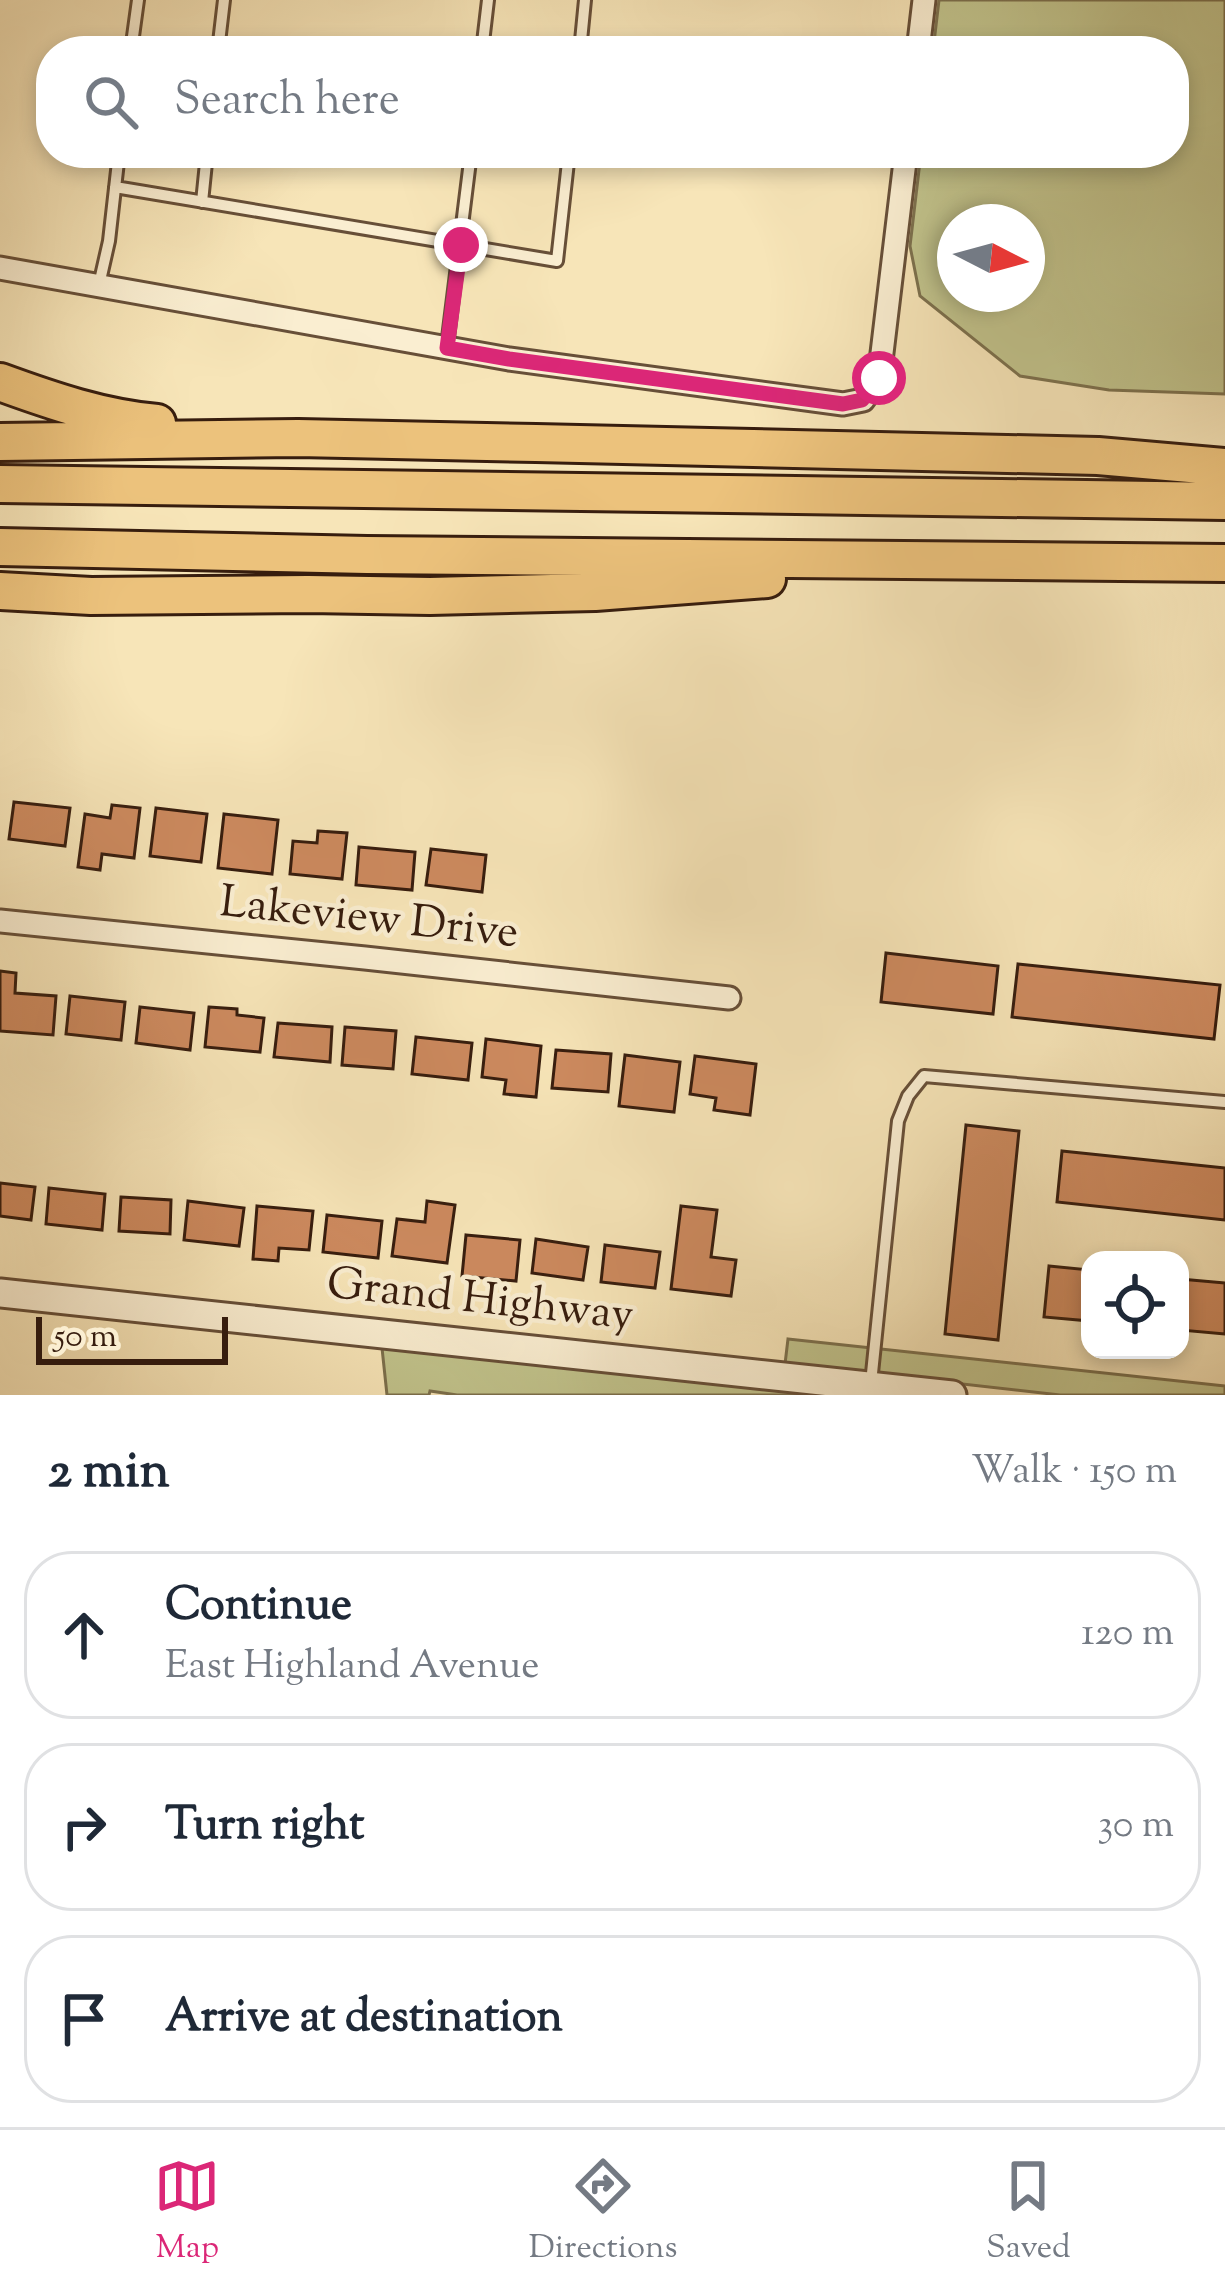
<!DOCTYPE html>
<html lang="en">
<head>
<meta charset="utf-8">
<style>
	:root { --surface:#fff; --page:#f6f6f7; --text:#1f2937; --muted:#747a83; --line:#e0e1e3; --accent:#db2777 }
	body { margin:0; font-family:"Sorts Mill Goudy",serif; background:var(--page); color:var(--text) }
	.controls { position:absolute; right:36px; bottom:36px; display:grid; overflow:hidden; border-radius:24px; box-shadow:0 6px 18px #0003 }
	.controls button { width:108px; height:108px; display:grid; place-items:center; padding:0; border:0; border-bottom:3px solid var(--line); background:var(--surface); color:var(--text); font:60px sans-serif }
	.compass { position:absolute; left:937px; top:204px; width:108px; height:108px; border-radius:50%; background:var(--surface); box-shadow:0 6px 18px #0003; rotate:96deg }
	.scale { position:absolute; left:36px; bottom:30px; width:192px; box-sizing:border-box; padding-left:12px; border:6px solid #371d0e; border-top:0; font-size:33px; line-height:42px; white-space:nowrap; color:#371d0e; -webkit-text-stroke:9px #faeed1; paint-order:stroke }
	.stop { position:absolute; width:36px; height:36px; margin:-27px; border:9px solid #db2777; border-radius:50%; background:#fff }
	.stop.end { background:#db2777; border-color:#fff; box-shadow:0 3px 12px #0008 }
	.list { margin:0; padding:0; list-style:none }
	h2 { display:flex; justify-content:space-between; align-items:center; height:156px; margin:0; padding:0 48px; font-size:51px }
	h2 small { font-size:39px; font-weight:400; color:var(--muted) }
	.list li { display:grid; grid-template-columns:78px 1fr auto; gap:36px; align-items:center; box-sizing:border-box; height:168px; margin:0 24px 24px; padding:0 24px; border:3px solid var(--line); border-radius:48px }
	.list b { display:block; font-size:45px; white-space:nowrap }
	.list p { margin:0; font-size:39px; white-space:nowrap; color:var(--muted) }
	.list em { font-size:39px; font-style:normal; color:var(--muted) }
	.icon { flex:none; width:66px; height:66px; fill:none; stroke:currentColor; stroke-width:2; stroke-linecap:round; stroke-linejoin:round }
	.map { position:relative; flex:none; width:1225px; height:1395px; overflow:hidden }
	.search { position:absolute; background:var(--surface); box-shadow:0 6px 18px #0003; left:36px; right:36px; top:36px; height:132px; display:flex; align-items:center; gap:30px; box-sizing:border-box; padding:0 42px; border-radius:48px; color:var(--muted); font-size:45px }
	.sheet { height:732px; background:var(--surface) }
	nav { display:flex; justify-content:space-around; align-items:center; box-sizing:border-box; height:168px; border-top:3px solid var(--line); background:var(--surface); font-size:33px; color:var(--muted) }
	nav a { display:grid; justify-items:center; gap:6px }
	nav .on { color:var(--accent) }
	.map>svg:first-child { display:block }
	.green { fill:#c1c38c; stroke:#7c704d; stroke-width:3; fill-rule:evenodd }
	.building { fill:#cd8a5f; stroke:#371d0e; stroke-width:3 }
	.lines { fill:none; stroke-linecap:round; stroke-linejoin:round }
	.service-casing { stroke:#674f38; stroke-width:16 }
	.minor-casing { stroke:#674f38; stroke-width:27 }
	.tertiary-casing { stroke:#674f38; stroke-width:33 }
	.trunk-casing { stroke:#371d0e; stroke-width:42 }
	.service { stroke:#faeed1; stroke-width:10 }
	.minor { stroke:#faeed1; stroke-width:21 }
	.tertiary { stroke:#faeed1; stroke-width:27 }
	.trunk { stroke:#ecc27c; stroke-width:36 }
	.route { stroke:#db2777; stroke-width:15 }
	.labels { text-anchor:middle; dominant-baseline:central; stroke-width:9; stroke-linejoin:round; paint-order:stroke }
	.street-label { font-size:45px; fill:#371d0e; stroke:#faeed1 }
</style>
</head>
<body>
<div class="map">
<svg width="1225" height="1395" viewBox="0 0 1225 1395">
	<rect width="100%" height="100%" fill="#f7e5b8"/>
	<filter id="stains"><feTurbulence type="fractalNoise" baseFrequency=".00167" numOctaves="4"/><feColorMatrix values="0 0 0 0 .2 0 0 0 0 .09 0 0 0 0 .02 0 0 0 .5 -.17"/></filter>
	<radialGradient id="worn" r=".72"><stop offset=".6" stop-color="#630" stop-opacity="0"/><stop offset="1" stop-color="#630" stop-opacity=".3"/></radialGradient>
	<path class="green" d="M939,0h286v394l-116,-4 -89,-14 -100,-80 -10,-50 11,-93h253v-102h-241zM1027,222v72h-72v-72z
		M788,1339l437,47v9h-165l-275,-31z
		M382,1348l445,47h-370l-27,-4 -1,4h-42z"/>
	<path class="building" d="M14,802l56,6 -5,38 -56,-7z
		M112,805l28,3 -6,50 -32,-4 -2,16 -22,-3 7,-53 25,4z
		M156,808l51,6 -6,48 -51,-6z
		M224,814l54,6 -6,54 -54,-6z
		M318,831l29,2 -5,46 -52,-5 3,-33 24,2z
		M359,847l56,5 -3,38 -56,-5z
		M431,849l55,6 -4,37 -56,-7z
		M886,953l112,13 -5,48 -112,-12z
		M1018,964l202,21 -6,54 -202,-22z
		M0,971l16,2 -1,20 41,3 -3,39 -53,-4z
		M70,996l55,6 -4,38 -55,-6z
		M140,1007l54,6 -4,37 -54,-7z
		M209,1007l28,2v6l27,3 -4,34 -55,-5z
		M278,1023l54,4 -2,35 -56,-5z
		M345,1027l51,4 -3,38 -51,-4z
		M416,1037l56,6 -4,37 -56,-6z
		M486,1039l55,7 -5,51 -32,-3 2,-14 -24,-3z
		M556,1050l55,4 -3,38 -56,-4z
		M625,1055l55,7 -6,50 -55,-6z
		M695,1056l61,8 -6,51 -36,-5 2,-12 -26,-4z
		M966,1125l53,6 -21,209 -53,-6z
		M1062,1151l163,17v52l-168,-18z
		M0,1183l35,4 -4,33 -31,-4z
		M49,1188l56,6 -3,36 -56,-6z
		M121,1197l50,3 -1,34 -51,-3z
		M188,1201l56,7 -5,38 -55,-6z
		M427,1201l28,4 -8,58 -55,-7 5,-37 28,3z
		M257,1206l56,5 -4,39 -30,-2 -1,13 -25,-2z
		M681,1206l36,4 -6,47 25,3 -5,36 -60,-7z
		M327,1215l55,6 -4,37 -55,-6z
		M466,1235l54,5 -4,41 -54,-5z
		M536,1239l52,8 -5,33 -51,-7z
		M605,1245l55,7 -5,36 -54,-6z
		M1049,1266l41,4v51l-46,-4z
		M1180,1279l45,4v51l-45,-4z"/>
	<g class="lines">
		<g class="service-casing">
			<path id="service" d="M131,51l7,-51
				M218,51l6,-51
				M482,51l6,-51
				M580,51l5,-51
				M115,187l442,74 12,-108
				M202,202l5,-49
				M99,285l10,-44 10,-88
				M447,346l24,-193
				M871,1383l27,-262 10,-25 16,-20 301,26"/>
		</g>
		<g class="minor-casing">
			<path id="minor" d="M918,51l6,-51
				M0,268l509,91 334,45 20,-4 16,-22 27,-225
				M0,921l365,37 364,40"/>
		</g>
		<g class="tertiary-casing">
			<path id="tertiary" d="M0,1293l952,102"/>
		</g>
		<g class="trunk-casing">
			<path id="trunk" d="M0,382c52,19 102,36 157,41
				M0,442l298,-4 238,5 562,13 127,11
				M0,484l1225,17
				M0,547l367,8 858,8
				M0,591l91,5 217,-2 122,2 165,-4 172,-13"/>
		</g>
		<use href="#service" class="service"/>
		<use href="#minor" class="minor"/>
		<use href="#tertiary" class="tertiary"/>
		<use href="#trunk" class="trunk"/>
	</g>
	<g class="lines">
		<path class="route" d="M461,245l-14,103 62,11 334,45 19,-4 17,-22"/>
	</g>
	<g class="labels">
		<g class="street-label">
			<text transform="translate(369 920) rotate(6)">Lakeview Drive</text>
			<text transform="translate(480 1302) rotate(6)">Grand Highway</text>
		</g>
	</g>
	<rect width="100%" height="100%" filter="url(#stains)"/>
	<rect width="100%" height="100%" fill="url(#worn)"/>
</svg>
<div class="controls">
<button><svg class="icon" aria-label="locate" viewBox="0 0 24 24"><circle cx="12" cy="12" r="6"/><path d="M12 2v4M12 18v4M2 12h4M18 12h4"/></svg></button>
</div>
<svg class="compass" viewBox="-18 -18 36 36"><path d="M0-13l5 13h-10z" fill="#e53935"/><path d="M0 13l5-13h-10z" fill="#747a83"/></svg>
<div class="scale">50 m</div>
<div class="stop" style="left:879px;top:378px"></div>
<div class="stop end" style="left:461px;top:245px"></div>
<div class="search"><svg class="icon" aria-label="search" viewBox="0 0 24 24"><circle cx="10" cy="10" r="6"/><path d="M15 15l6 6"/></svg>Search here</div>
</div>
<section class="sheet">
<h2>2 min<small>Walk · 150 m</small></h2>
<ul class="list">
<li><svg class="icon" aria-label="ahead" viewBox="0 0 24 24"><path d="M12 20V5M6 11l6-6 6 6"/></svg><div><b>Continue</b><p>East Highland Avenue</p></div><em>120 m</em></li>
<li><svg class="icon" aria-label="right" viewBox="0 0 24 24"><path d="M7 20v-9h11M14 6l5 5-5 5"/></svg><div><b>Turn right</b></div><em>30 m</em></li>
<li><svg class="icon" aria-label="arrive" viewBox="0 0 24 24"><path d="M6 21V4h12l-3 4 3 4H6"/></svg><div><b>Arrive at destination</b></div></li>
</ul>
</section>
<nav>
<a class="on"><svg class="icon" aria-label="map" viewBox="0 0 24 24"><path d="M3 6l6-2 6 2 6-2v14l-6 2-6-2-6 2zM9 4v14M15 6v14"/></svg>Map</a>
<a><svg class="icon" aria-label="directions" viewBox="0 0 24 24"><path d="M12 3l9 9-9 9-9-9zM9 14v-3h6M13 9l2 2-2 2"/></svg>Directions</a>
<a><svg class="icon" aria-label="saved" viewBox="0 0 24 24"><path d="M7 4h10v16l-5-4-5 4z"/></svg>Saved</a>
</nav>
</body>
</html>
